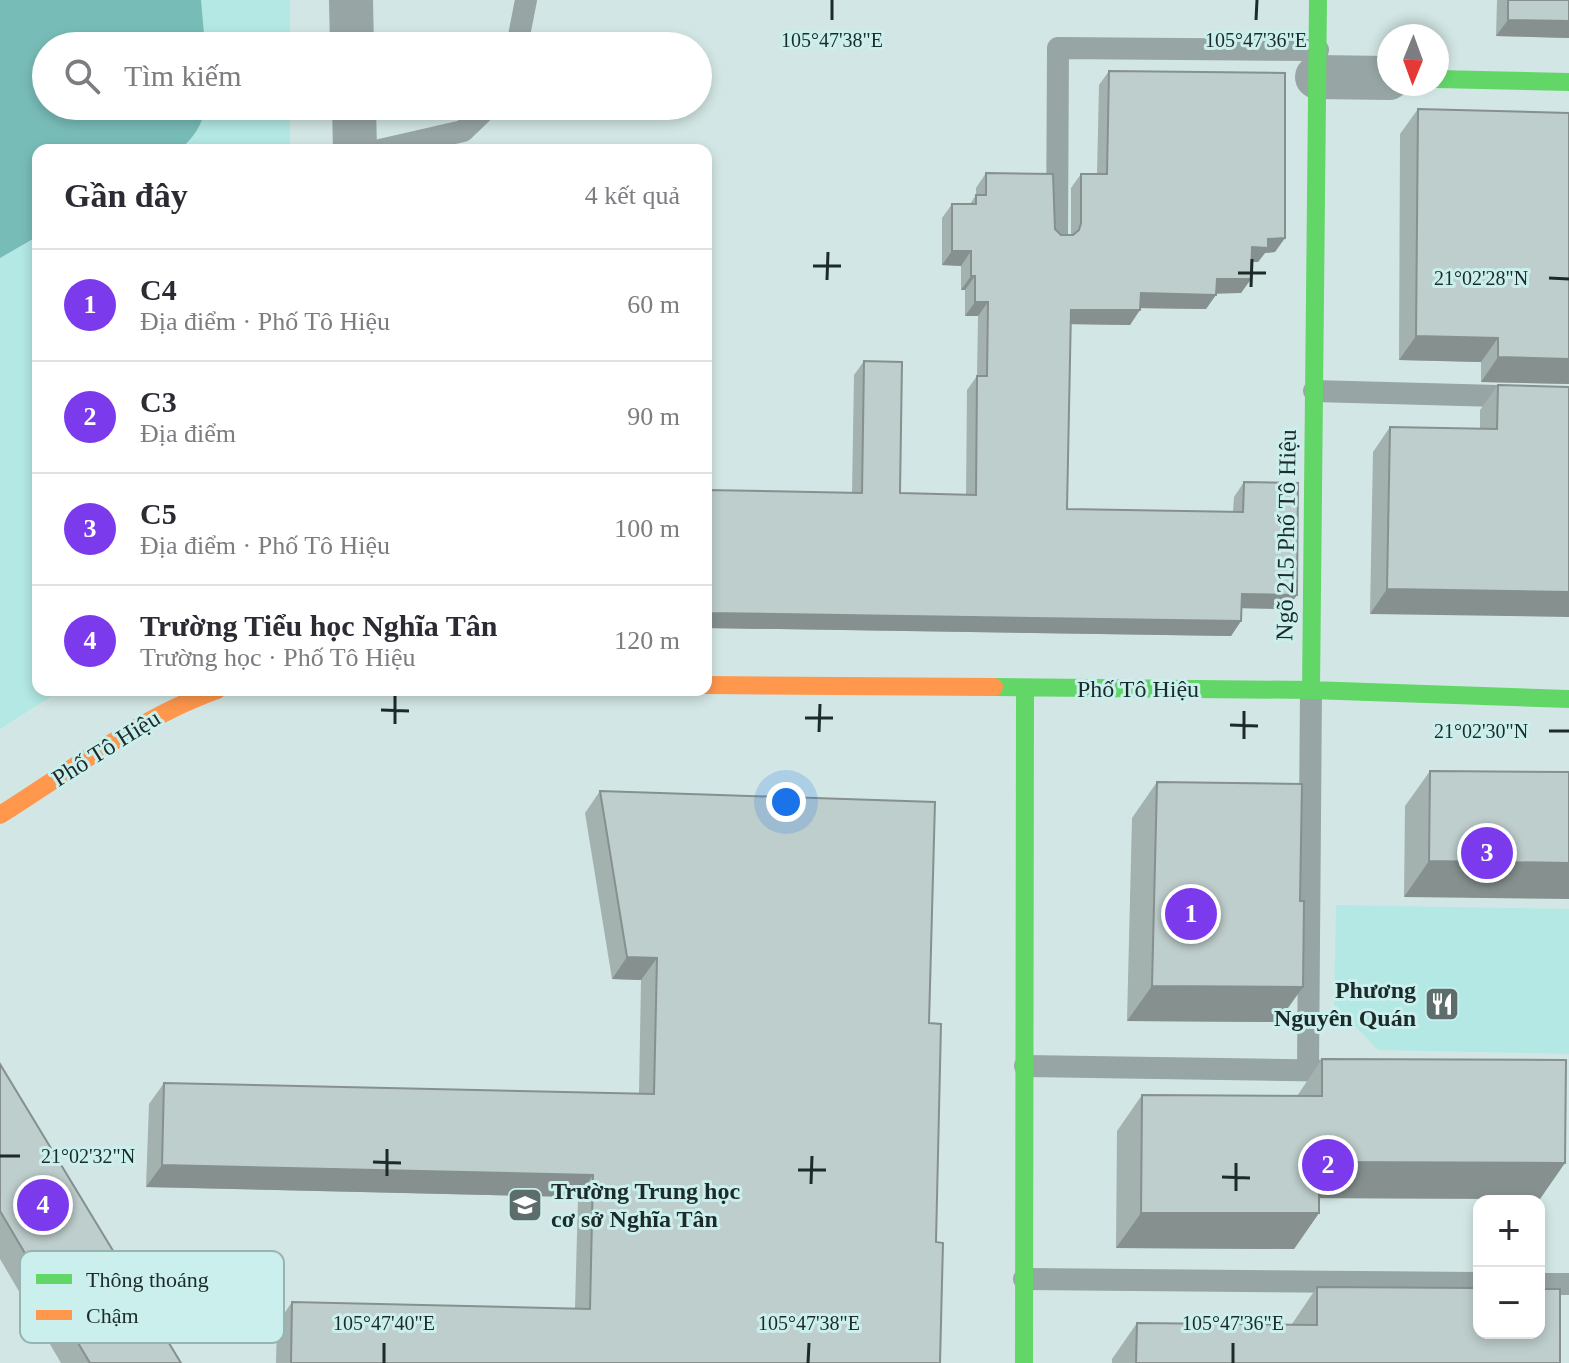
<!DOCTYPE html>
<html lang="vi">
<head>
<meta charset="utf-8">
<style>
	:root { --surface:#fff; --page:#f2f2f3; --text:#2b2b33; --muted:#7c7c81; --line:#e1e1e2; --accent:#7c3aed }
	body { margin:0; font-family:"Times New Roman",serif; background:var(--page); color:var(--text) }
	.controls { position:absolute; right:24px; bottom:24px; display:grid; overflow:hidden; border-radius:16px; box-shadow:0 4px 12px #0003 }
	.controls button { width:72px; height:72px; display:grid; place-items:center; padding:0; border:0; border-bottom:2px solid var(--line); background:var(--surface); color:var(--text); font:40px sans-serif }
	.compass { position:absolute; left:1377px; top:24px; width:72px; height:72px; border-radius:50%; background:var(--surface); box-shadow:0 4px 12px #0003; rotate:181deg }
	.you { position:absolute; left:786px; top:802px; width:28px; height:28px; margin:-20px; border:6px solid #fff; border-radius:50%; background:#1a73e8; box-shadow:0 0 0 12px #1a73e833 }
	.badge { display:grid; place-items:center; width:52px; height:52px; border-radius:50%; background:var(--accent); color:#fff; font-size:26px; font-weight:700 }
	.pin { position:absolute; translate:-50% -50%; border:4px solid #fff; box-shadow:0 2px 8px #0006 }
	.list { margin:0; padding:0; list-style:none }
	h2 { display:flex; justify-content:space-between; align-items:center; height:104px; margin:0; padding:0 32px; font-size:34px }
	h2 small { font-size:26px; font-weight:400; color:var(--muted) }
	.list li { display:grid; grid-template-columns:52px 1fr auto; gap:24px; align-items:center; box-sizing:border-box; height:112px; padding:0 32px; border-top:2px solid var(--line) }
	.list b { display:block; font-size:30px; white-space:nowrap }
	.list p { margin:0; font-size:26px; white-space:nowrap; color:var(--muted) }
	.list em { font-size:26px; font-style:normal; color:var(--muted) }
	.icon { flex:none; width:44px; height:44px; fill:none; stroke:currentColor; stroke-width:2; stroke-linecap:round; stroke-linejoin:round }
	.map { position:relative; flex:none; width:1569px; height:1363px; overflow:hidden }
	.search { position:absolute; background:var(--surface); box-shadow:0 4px 12px #0003; left:32px; top:32px; width:680px; height:88px; display:flex; align-items:center; gap:20px; box-sizing:border-box; padding:0 28px; border-radius:44px; color:var(--muted); font-size:30px }
	.panel { position:absolute; background:var(--surface); box-shadow:0 4px 12px #0003; left:32px; top:144px; width:680px; height:552px; border-radius:16px }
	.map>svg:first-child { display:block }
	.green { fill:#b3e8e4 }
	.water { fill:#78bcb8 }
	.lines { fill:none; stroke-linecap:round; stroke-linejoin:round }
	.lane { stroke:#97a5a4; stroke-width:22 }
	.street { stroke:#97a5a4; stroke-width:44 }
	.fast { stroke:#63d668; stroke-width:18 }
	.slow { stroke:#ff974d; stroke-width:18 }
	.wall { fill:#a3b1af }
	.shaded-wall { fill:#85908f }
	.building { fill:#bececc; stroke:#85908f; stroke-width:2 }
	.ticks { fill:none; stroke:#1c2b2a; stroke-width:3 }
	.labels { text-anchor:middle; dominant-baseline:central; stroke-width:6; stroke-linejoin:round; paint-order:stroke }
	.street-label { font-size:24px; fill:#1c2b2a; stroke:#caefed }
	.poi-label { font-size:24px; font-weight:bold; fill:#1c2b2a; stroke:#caefed; text-anchor:end }
	.key { fill:#caefed; stroke:#96b4b2; stroke-width:2 }
	.key-label { font-size:22px; fill:#1c2b2a }
	.ticks-label { font-size:20px; text-anchor:middle; fill:#1c2b2a; stroke:#caefed; stroke-width:6; stroke-linejoin:round; paint-order:stroke }
</style>
</head>
<body>
<div class="map">
<svg width="1569" height="1363" viewBox="0 0 1569 1363">
	<rect width="100%" height="100%" fill="#d2e7e5"/>
	<path class="green" d="M0,0h290v46h-244v60h244v44h-252v540h23l-61,39z
		M1336,905l233,4v145l-191,-4 -44,-46z"/>
	<path class="water" d="M0,0h201l4,46h-159v60h160c-4,19 -12,32 -27,44h-141v86l-38,22z"/>
	<g class="lines">
		<path class="lane" d="M517,46l9,-46
			M380,150l83,-19 26,-25
			M1057,237l1,-189 260,2
			M1314,391l255,7
			M1025,1066l319,5
			M1308,1070l3,-380
			M1024,1279l455,4
			M1539,1284h30"/>
		<path class="street" d="M351,0l1,46
			M1317,77l72,1
			M354,106l1,44"/>
		<path class="fast" d="M1437,79l132,3
			M994,687l317,3 258,9
			M1311,690l7,-690
			M1024,1363l1,-675"/>
		<path class="slow" d="M706,685l288,2
			M0,815c70,-44 139,-97 217,-125"/>
	</g>
	<path class="wall" d="M1497,0h72v38l-73,-2z
		M1109,71l166,181 -10,1 -7,9h-7v17l-10,14h-25l-10,16 -66,-1 -10,17 -59,-1 -4,185 166,3 1,-15 10,-15 43,127 -46,-1v13l-10,15 -525,-8v-138l146,3 2,-118 10,-14 36,132 66,2 1,-105 10,-14 1,-60h-13v-26h-4v-24l-19,-1v-47l10,-14h18l6,-9v-7l10,-15 75,62h10v-47l10,-14h16l2,-89z
		M1418,109l151,275 -88,-2v-20l-82,-2 1,-226z
		M1498,385l71,2 -199,227 3,-162 17,-25 90,2v-19z
		M1430,771l139,1 -165,125 1,-91z
		M1157,782l143,119 -22,121 -151,-1 5,-203z
		M600,791l329,232 11,340h-664l1,-39 15,-22 283,7 3,-112 -432,-10 3,-83 15,-21 475,11 2,-114 -29,-1 -27,-166z
		M1322,1059l218,140 -221,-1v15l-25,36 -178,-1 1,-117 25,-36 155,1z
		M0,1064l181,299h-120l-61,-104z
		M1317,1287l243,76h-448v-4l25,-36 155,1z"/>
	<path class="shaded-wall" d="M1508,20l61,1v17l-73,-2z
		M1285,238l-10,14 -10,1 -7,9h-16l10,-15 16,-8z
		M952,251h19l-10,15 -19,-1z
		M971,276h4l-10,14h-4z
		M1217,279h34l-10,14 -34,1z
		M1141,293l75,2 -10,14 -75,-1z
		M975,302h13l-10,14h-13z
		M1071,310h69l-10,15 -69,-1z
		M1416,336l82,2 -17,24 -82,-2z
		M1498,357l71,2v25l-88,-2z
		M1387,589l182,3v25l-199,-3z
		M1242,594l55,1 -10,14 -55,-1z
		M706,613l535,8 -10,15 -525,-8z
		M1429,861l140,2v36l-165,-2z
		M627,957l30,1 -16,22 -29,-1z
		M1152,986l151,1 -25,35 -151,-1z
		M1319,1162l246,1 -25,36 -246,-1z
		M162,1165l431,10 -15,22 -432,-10z
		M1141,1213h178l-25,36 -178,-1z"/>
	<path class="building" d="M1508,0h61v21l-61,-1z
		M1109,71l176,2v165l-17,1v9l-16,-1 -1,32h-34l-1,16 -75,-2 -1,17h-69l-4,199 176,3 1,-30 54,1 -1,112 -55,-1 -1,27 -535,-8v-123l156,3 2,-132 38,1 -2,131 76,2 1,-119h10l1,-74h-13v-26h-4v-25h-19v-47h24v-9h10v-22l67,1 2,55 6,6h12l6,-5 2,-7v-49h26z
		M1418,109l151,4v246l-71,-2v-19l-82,-2z
		M1498,385l71,2v205l-182,-3 3,-162 107,2z
		M1430,771l139,1v91l-140,-2z
		M1157,782l145,2 -2,117h4l-1,86 -151,-1z
		M600,791l335,11 -6,221 12,1 -5,218 7,1 -3,120h-649l1,-61 298,7 3,-134 -431,-10 2,-82 490,11 3,-136 -30,-1z
		M1322,1059l244,1 -1,103 -246,-1v51h-178l1,-118 180,1z
		M0,1064l181,299h-91l-90,-152z
		M1317,1287l162,1v45h60v-44h21v74h-424l1,-40 180,2z"/>
	<path class="ticks" d="M832,20v-20M1256,20l1,-20M813,266h28M1238,273h28M1549,278l20,1M827,280l1,-28M1251,287l1,-28M381,710l28,1M805,718h28M395,724v-28M1230,725l28,1M1549,731h20M819,732l1,-28M1244,739v-28M0,1156h20M373,1162l28,1M798,1170h28M387,1176v-27M1222,1177l28,1M811,1184l1,-28M1236,1191v-28M384,1363v-20M808,1363l1,-20M1233,1363v-20"/>
	<defs>
		<g id="restaurant-square" transform="scale(1.8)"><rect x="-9" y="-9" width="18" height="18" rx="4" fill="#5c6d6b" stroke="#caefed"/><path d="M-5-6h1v4h1v-4h1v4h1v-4h1v5L-1.5 .5V6h-2V.5L-5-1ZM5-6V6H3V1.5H1.5Q1.5-4 5-6Z" fill="#fff"/></g>
		<g id="school-square" transform="scale(1.8)"><rect x="-9" y="-9" width="18" height="18" rx="4" fill="#5c6d6b" stroke="#caefed"/><path d="M0-5L7-2L0 1L-7-2ZM-4 1L0 2.5L4 1V4Q0 6-4 4Z" fill="#fff"/></g>
	</defs>
	<g fill-rule="evenodd">
		<use href="#restaurant-square" x="1442" y="1004"/>
		<use href="#school-square" x="525" y="1205"/>
	</g>
	<g class="labels">
		<g class="street-label">
			<text transform="translate(1286 535) rotate(-89)">Ngõ 215 Phố Tô Hiệu</text>
			<text x="1138" y="689">Phố Tô Hiệu</text>
			<text transform="translate(106 748) rotate(-32)">Phố Tô Hiệu</text>
		</g>
		<g class="poi-label">
			<text x="1416" y="990">Phương<tspan x="1416" dy="28">Nguyên Quán</tspan></text>
			<text x="551" y="1191" text-anchor="start">Trường Trung học<tspan x="551" dy="28">cơ sở Nghĩa Tân</tspan></text>
		</g>
	</g>
	<rect x="20" y="1251" width="264" height="92" rx="12" class="key"/>
	<rect x="36" y="1274" width="36" height="10" fill="#63d668"/>
	<rect x="36" y="1310" width="36" height="10" fill="#ff974d"/>
	<g class="key-label">
		<text x="86" y="1287">Thông thoáng</text>
		<text x="86" y="1323">Chậm</text>
	</g>
	<g class="ticks-label">
		<text x="832" y="47">105°47'38"E</text>
		<text x="1256" y="47">105°47'36"E</text>
		<text x="1481" y="285">21°02'28"N</text>
		<text x="1481" y="738">21°02'30"N</text>
		<text x="88" y="1163">21°02'32"N</text>
		<text x="384" y="1330">105°47'40"E</text>
		<text x="809" y="1330">105°47'38"E</text>
		<text x="1233" y="1330">105°47'36"E</text>
	</g>
</svg>
<div class="controls">
<button>+</button>
<button>−</button>
</div>
<svg class="compass" viewBox="-18 -18 36 36"><path d="M0-13l5 13h-10z" fill="#e53935"/><path d="M0 13l5-13h-10z" fill="#7c7c81"/></svg>
<div class="you"></div>
<div class="pin badge" style="left:1191px;top:914px">1</div>
<div class="pin badge" style="left:1328px;top:1165px">2</div>
<div class="pin badge" style="left:1487px;top:853px">3</div>
<div class="pin badge" style="left:43px;top:1205px">4</div>
<div class="search"><svg class="icon" aria-label="search" viewBox="0 0 24 24"><circle cx="10" cy="10" r="6"/><path d="M15 15l6 6"/></svg>Tìm kiếm</div>
<section class="panel">
<h2>Gần đây<small>4 kết quả</small></h2>
<ul class="list">
<li><span class="badge">1</span><div><b>C4</b><p>Địa điểm · Phố Tô Hiệu</p></div><em>60 m</em></li>
<li><span class="badge">2</span><div><b>C3</b><p>Địa điểm</p></div><em>90 m</em></li>
<li><span class="badge">3</span><div><b>C5</b><p>Địa điểm · Phố Tô Hiệu</p></div><em>100 m</em></li>
<li><span class="badge">4</span><div><b>Trường Tiểu học Nghĩa Tân</b><p>Trường học · Phố Tô Hiệu</p></div><em>120 m</em></li>
</ul>
</section>
</div>
</body>
</html>
